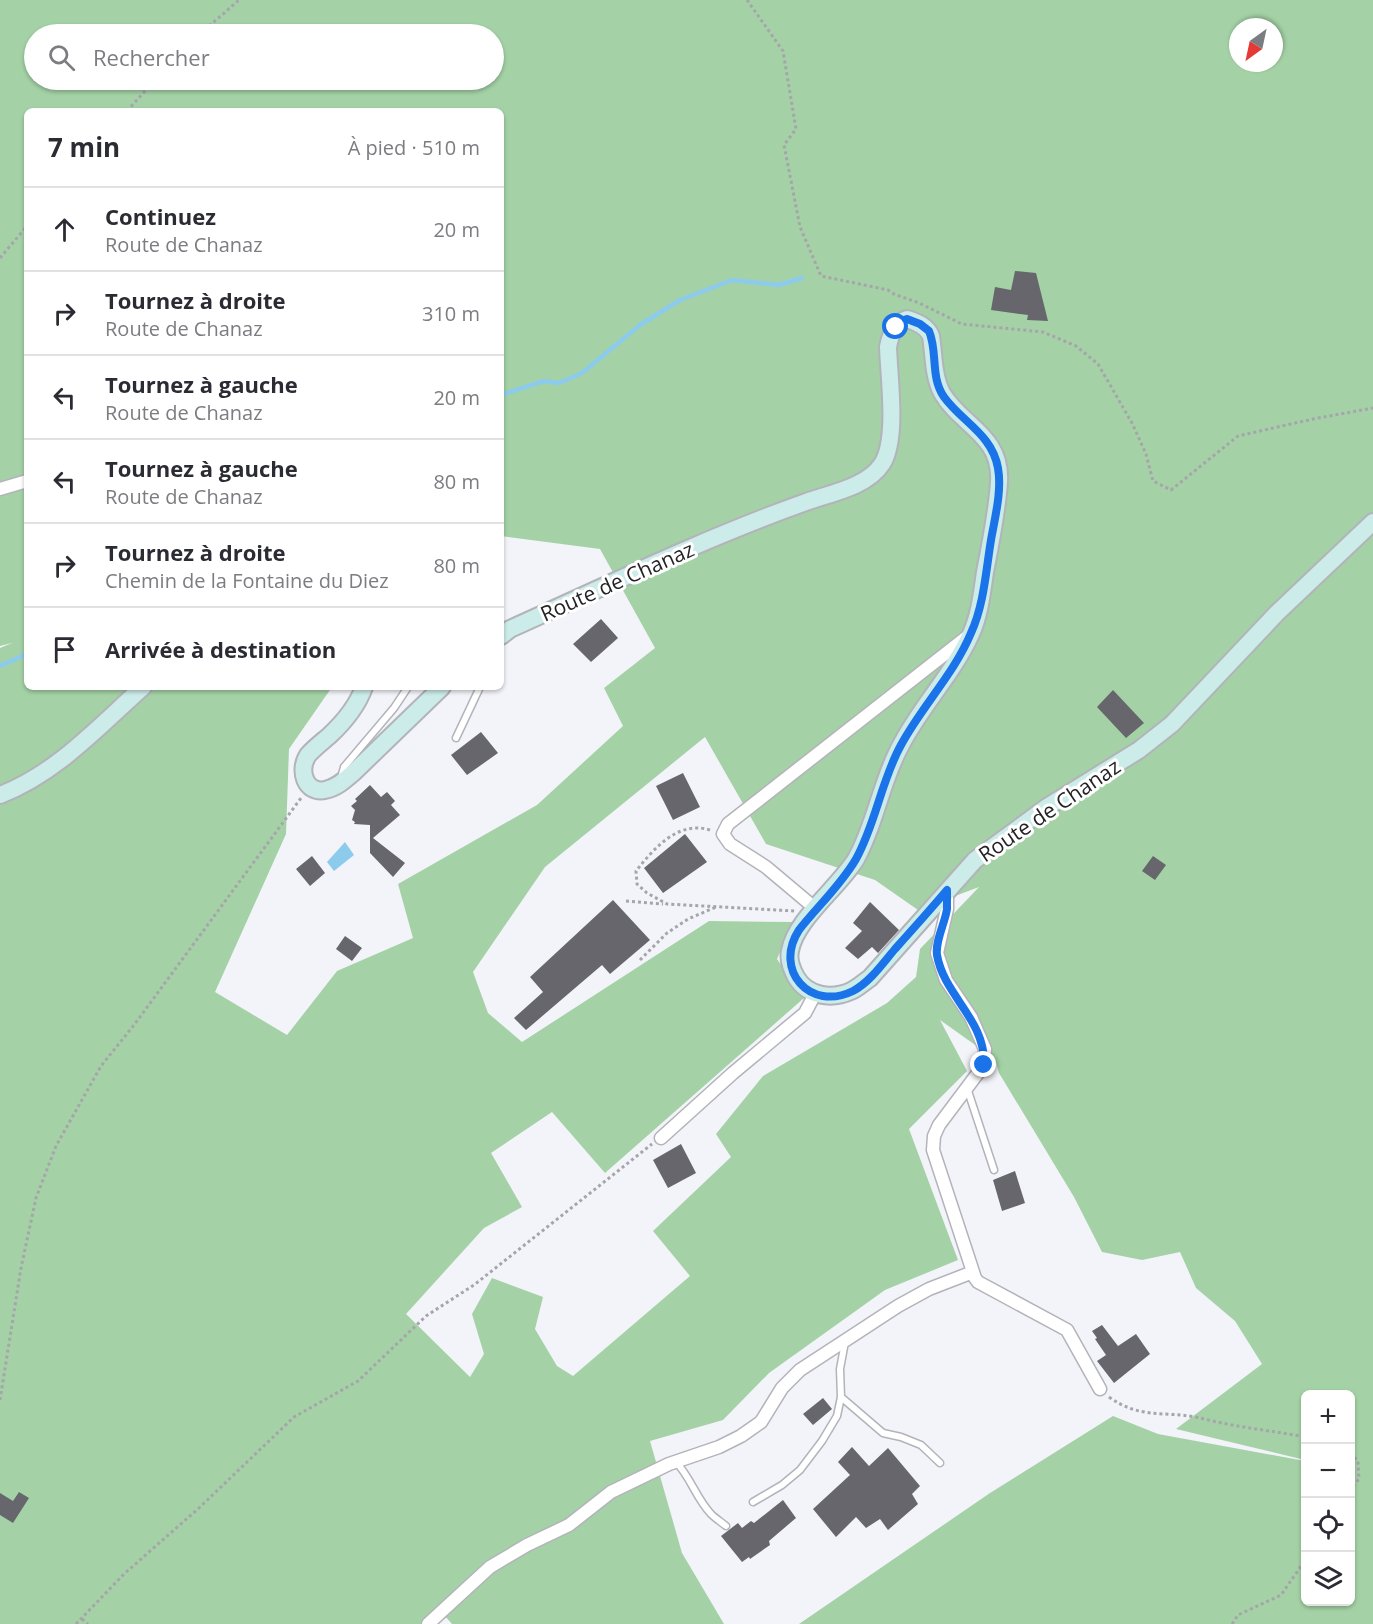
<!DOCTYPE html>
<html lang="fr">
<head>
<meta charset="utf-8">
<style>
	:root { --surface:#fff; --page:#f2f2f3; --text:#2b2b33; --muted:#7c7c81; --line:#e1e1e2 }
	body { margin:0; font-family:"Open Sans",sans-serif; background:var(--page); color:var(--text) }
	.controls { position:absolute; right:18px; bottom:18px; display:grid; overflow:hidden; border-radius:9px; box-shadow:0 2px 4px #0004 }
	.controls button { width:54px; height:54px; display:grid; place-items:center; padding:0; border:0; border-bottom:2px solid var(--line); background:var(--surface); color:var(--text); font:30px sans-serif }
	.compass { position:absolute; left:1229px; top:18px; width:54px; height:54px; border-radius:50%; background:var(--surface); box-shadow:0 2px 4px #0004; rotate:213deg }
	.stop { position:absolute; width:18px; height:18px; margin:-14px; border:4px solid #1a73e8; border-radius:50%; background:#fff }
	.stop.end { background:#1a73e8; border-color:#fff; box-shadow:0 2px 6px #0008 }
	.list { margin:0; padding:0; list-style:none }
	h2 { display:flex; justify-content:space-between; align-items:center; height:78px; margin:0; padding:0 24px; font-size:26px }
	h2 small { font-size:20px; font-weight:400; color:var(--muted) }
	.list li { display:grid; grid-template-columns:39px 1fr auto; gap:18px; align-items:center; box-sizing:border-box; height:84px; padding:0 24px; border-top:2px solid var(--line) }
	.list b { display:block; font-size:22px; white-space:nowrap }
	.list p { margin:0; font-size:20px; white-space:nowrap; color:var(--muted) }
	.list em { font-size:20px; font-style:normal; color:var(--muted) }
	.icon { flex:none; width:33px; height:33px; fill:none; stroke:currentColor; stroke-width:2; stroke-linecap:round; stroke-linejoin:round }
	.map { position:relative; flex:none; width:1373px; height:1624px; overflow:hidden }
	.search { position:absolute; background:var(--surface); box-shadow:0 2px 4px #0004; left:24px; top:24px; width:480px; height:66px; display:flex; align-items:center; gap:15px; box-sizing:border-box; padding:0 21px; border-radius:33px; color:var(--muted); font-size:22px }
	.panel { position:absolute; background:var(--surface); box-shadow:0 2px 4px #0004; left:24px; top:108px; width:480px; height:582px; border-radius:9px }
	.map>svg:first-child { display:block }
	.green { fill:#a4d2a6; fill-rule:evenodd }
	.water { fill:#8dcbec }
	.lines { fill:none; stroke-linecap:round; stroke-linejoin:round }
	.stream { stroke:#8dcbec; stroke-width:4.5 }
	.building { fill:#66666c }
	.lane-casing { stroke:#b3b3ba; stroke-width:9 }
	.street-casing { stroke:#b3b3ba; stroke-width:15 }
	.secondary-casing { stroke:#b3b3ba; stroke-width:20 }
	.path { stroke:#a5a5aa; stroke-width:3; stroke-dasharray:3 3; stroke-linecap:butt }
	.lane { stroke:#fff; stroke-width:6 }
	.street { stroke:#fff; stroke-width:12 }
	.secondary { stroke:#cbece8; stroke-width:16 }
	.route { stroke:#1a73e8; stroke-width:8 }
	.labels { text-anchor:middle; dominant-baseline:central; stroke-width:6; stroke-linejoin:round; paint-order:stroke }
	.street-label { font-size:21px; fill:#232326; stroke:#fff }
</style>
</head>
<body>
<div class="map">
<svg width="1373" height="1624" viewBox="0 0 1373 1624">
	<rect width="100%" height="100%" fill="#f3f3fa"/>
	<path class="green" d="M0,0h1373v1624h-574l191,-131 123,-77 45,18 147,27 1,141h44v-208h-44l-1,66 -129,-31 86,-65 -27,-43 -39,-33 -16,-36 -38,8 -40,-8 -28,-55 -75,-124 -4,-14 -55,-39 27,51 -58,58 49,131 -73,30 -116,83 -46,47 -73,21 32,112 42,71h-272l-8,-9 -8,9h-436v-976l12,-5 -12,3zM1238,27h36v36h-36zM34,34h460v46h-460zM27,111h474v425l99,13 55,99 -51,40 19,38 -86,79 -139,79 15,54 -76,33 -50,64 -72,-43 71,-158 3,-85 43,-62h-305zM705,737l61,107 109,36 43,30 61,-23 -59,62 -4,28 -29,26 -124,73 -47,58 15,23 -78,74 37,45 -117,100 -16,-10 -22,-37 8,-32 -51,-19 -20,36 12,40 -14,23 -64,-63 78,-86 38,-21 -31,-54 61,-41 53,61 199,-175 -27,-39 16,-37 -84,-1 -187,121 -34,-29 -15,-41 72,-105z"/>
	<path class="water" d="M345,842l9,13 -20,16 -7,-9z"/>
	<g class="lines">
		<path class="stream" d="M501,395l43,-14 15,2 23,-10 58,-48 40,-25 52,-20 47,5 23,-7
			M0,666l27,-12"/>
	</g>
	<path class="building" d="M1015,271l21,2 12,48 -21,-1 1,-5 -37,-5 4,-23 16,3z
		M601,619l17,19 -27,24 -18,-18z
		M1113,690l31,33 -18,15 -29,-31z
		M481,732l17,21 -31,22 -16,-20z
		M683,773l17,34 -27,13 -17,-34z
		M370,785l11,12 6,-5 8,9 -4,4 9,10 -27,23 32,25 -12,14 -23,-24v-28l-16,-1 1,-2 -3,-2 3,-10 -4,-4 6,-5 -2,-2z
		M685,834l22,28 -44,31 -19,-25z
		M312,856l13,17 -15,13 -14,-17z
		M1153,856l13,9 -11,15 -13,-9z
		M613,900l37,40 -40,34 -8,-9 -76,65 -12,-12 29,-26 -13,-15z
		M870,902l29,28 -21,23 -6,-6 -14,12 -13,-11 17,-17 -9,-8z
		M345,936l17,12 -10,13 -16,-12z
		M681,1144l15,29 -28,15 -15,-28z
		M1015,1171l10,32 -23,8 -9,-31z
		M1102,1325l16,21 18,-12 14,20 -36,29 -17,-22 9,-6 -11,-16 2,-1 -5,-7z
		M823,1398l9,11 -19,16 -10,-11z
		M852,1447l17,19 19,-18 32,38 -8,8 6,10 -30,26 -8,-11 -14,9 -10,-11 -20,20 -23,-28 37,-34 -12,-13z
		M19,1492l10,6 -16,25 -13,-8v-22l13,8z
		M783,1500l13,18 -27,23 1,4 -20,14 -1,-2 -7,5 -21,-26 17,-13 4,5 9,-7 3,2z"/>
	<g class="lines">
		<g class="lane-casing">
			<path id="lane" d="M456,738l24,-51
				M341,778l3,-11 50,-59 14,-21
				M967,1088l27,82
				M841,1397l42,36 18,4 20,8 19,18
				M676,1462c15,16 20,36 35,52 4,4 10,8 15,12
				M753,1502l29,-17 18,-15 22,-29 15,-25 4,-19 -1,-28 5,-27"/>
		</g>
		<g class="street-casing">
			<path id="street" d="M0,489l27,-8
				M947,890v19l-10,44 9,27 25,37 14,32 -1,16 -45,60 -5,11 -1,14 42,128 3,4 89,48 33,59
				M816,909l-50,-42 -36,-23 -7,-10 5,-10 240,-188
				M661,1138l72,-65 72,-60 10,-19
				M428,1624l62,-57 37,-22 42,-20 42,-33 58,-28 50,-17 22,-11 20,-14 21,-34 18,-18 98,-64 31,-17 44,-17"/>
		</g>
		<g class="secondary-casing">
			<path id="secondary" d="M501,636l9,-7c98,-44 195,-91 296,-127 25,-9 61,-15 76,-38 16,-25 7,-86 6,-117 2,-11 7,-24 19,-28 10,3 20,7 24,17 3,19 2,40 11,57 19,33 60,42 57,89 -2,30 -8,60 -14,90 -3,20 -5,42 -14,62 -18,40 -50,72 -70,111 -20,36 -25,78 -45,114 -17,28 -61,61 -66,92 -2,9 1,17 6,26 11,19 35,23 55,14 7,-3 13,-9 19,-13l105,-118 72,-53 92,-57 33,-26 105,-111 96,-91
				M364,687c-7,20 -20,35 -35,49 -7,6 -15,12 -21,19 -10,15 -3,39 17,35 11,-2 20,-10 28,-17l89,-86
				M0,795c56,-21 99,-69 143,-108"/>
		</g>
		<path class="path" d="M747,0l36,51 13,78 -12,16 16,82 21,49 67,14 6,4 25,9 43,21 81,8 33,14 22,18 34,59 14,31 7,27 18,9 67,-54 75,-17 60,-11
			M200,34l39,-34
			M127,111l28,-31
			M0,258l27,-32
			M710,830c-31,-10 -56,18 -74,41l1,13 10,9 20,11 128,7
			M626,901l37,3
			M640,960l27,-27 21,-14 28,-12
			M1109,1397c31,22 53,14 86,20 10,2 21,5 32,7 26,5 52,8 79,13
			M0,1400l21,-132 15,-70 20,-52 45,-80 33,-41 167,-227
			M1350,1453l8,8 1,18 -9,11
			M82,1619l6,5
			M76,1624l48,-50 75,-66 95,-91 64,-36 68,-65 48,-31 178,-141
			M1232,1624l6,-9 43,-20 25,-36"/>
		<use href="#lane" class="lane"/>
		<use href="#street" class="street"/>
		<use href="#secondary" class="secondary"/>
	</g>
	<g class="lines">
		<path class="route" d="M896,327l5,-6 6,-2 13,5 9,7c9,21 1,46 15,66 18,25 48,37 54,71 4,23 -3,49 -7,72 -5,30 -7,65 -20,93 -17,41 -49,73 -70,112 -20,36 -25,78 -45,114 -15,26 -39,48 -57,71 -26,40 11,82 54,61 17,-9 30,-28 42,-42 18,-20 35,-39 52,-59 0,6 0,13 0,19 -2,14 -12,32 -10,46 7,41 49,65 47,110"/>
	</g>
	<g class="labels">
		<g class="street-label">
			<text transform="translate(617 581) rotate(-24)">Route de Chanaz</text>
			<text transform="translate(1049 810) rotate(-34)">Route de Chanaz</text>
		</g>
	</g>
</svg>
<div class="controls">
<button>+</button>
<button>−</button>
<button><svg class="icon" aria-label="locate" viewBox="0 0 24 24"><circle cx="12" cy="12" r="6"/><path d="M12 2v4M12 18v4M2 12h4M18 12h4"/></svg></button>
<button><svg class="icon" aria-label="layers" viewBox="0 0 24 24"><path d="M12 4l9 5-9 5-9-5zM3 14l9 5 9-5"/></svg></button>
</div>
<svg class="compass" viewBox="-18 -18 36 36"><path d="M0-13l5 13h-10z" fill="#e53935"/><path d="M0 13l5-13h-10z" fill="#7c7c81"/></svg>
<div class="stop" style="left:896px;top:327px"></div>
<div class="stop end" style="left:984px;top:1065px"></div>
<div class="search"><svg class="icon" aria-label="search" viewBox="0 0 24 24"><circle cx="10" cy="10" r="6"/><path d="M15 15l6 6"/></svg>Rechercher</div>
<section class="panel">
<h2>7 min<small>À pied · 510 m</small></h2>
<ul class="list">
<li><svg class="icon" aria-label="ahead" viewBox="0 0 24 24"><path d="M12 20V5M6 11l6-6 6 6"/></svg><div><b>Continuez</b><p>Route de Chanaz</p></div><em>20 m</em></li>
<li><svg class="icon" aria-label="right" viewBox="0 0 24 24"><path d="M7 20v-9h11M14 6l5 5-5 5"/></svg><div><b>Tournez à droite</b><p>Route de Chanaz</p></div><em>310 m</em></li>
<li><svg class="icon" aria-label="left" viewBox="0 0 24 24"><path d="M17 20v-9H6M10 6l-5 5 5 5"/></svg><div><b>Tournez à gauche</b><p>Route de Chanaz</p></div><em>20 m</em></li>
<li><svg class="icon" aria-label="left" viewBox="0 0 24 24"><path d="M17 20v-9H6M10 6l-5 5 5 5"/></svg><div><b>Tournez à gauche</b><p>Route de Chanaz</p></div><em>80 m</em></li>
<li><svg class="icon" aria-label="right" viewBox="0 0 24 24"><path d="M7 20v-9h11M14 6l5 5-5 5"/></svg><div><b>Tournez à droite</b><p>Chemin de la Fontaine du Diez</p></div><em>80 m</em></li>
<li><svg class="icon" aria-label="arrive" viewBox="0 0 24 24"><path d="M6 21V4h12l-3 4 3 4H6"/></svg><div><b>Arrivée à destination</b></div></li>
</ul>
</section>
</div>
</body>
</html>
